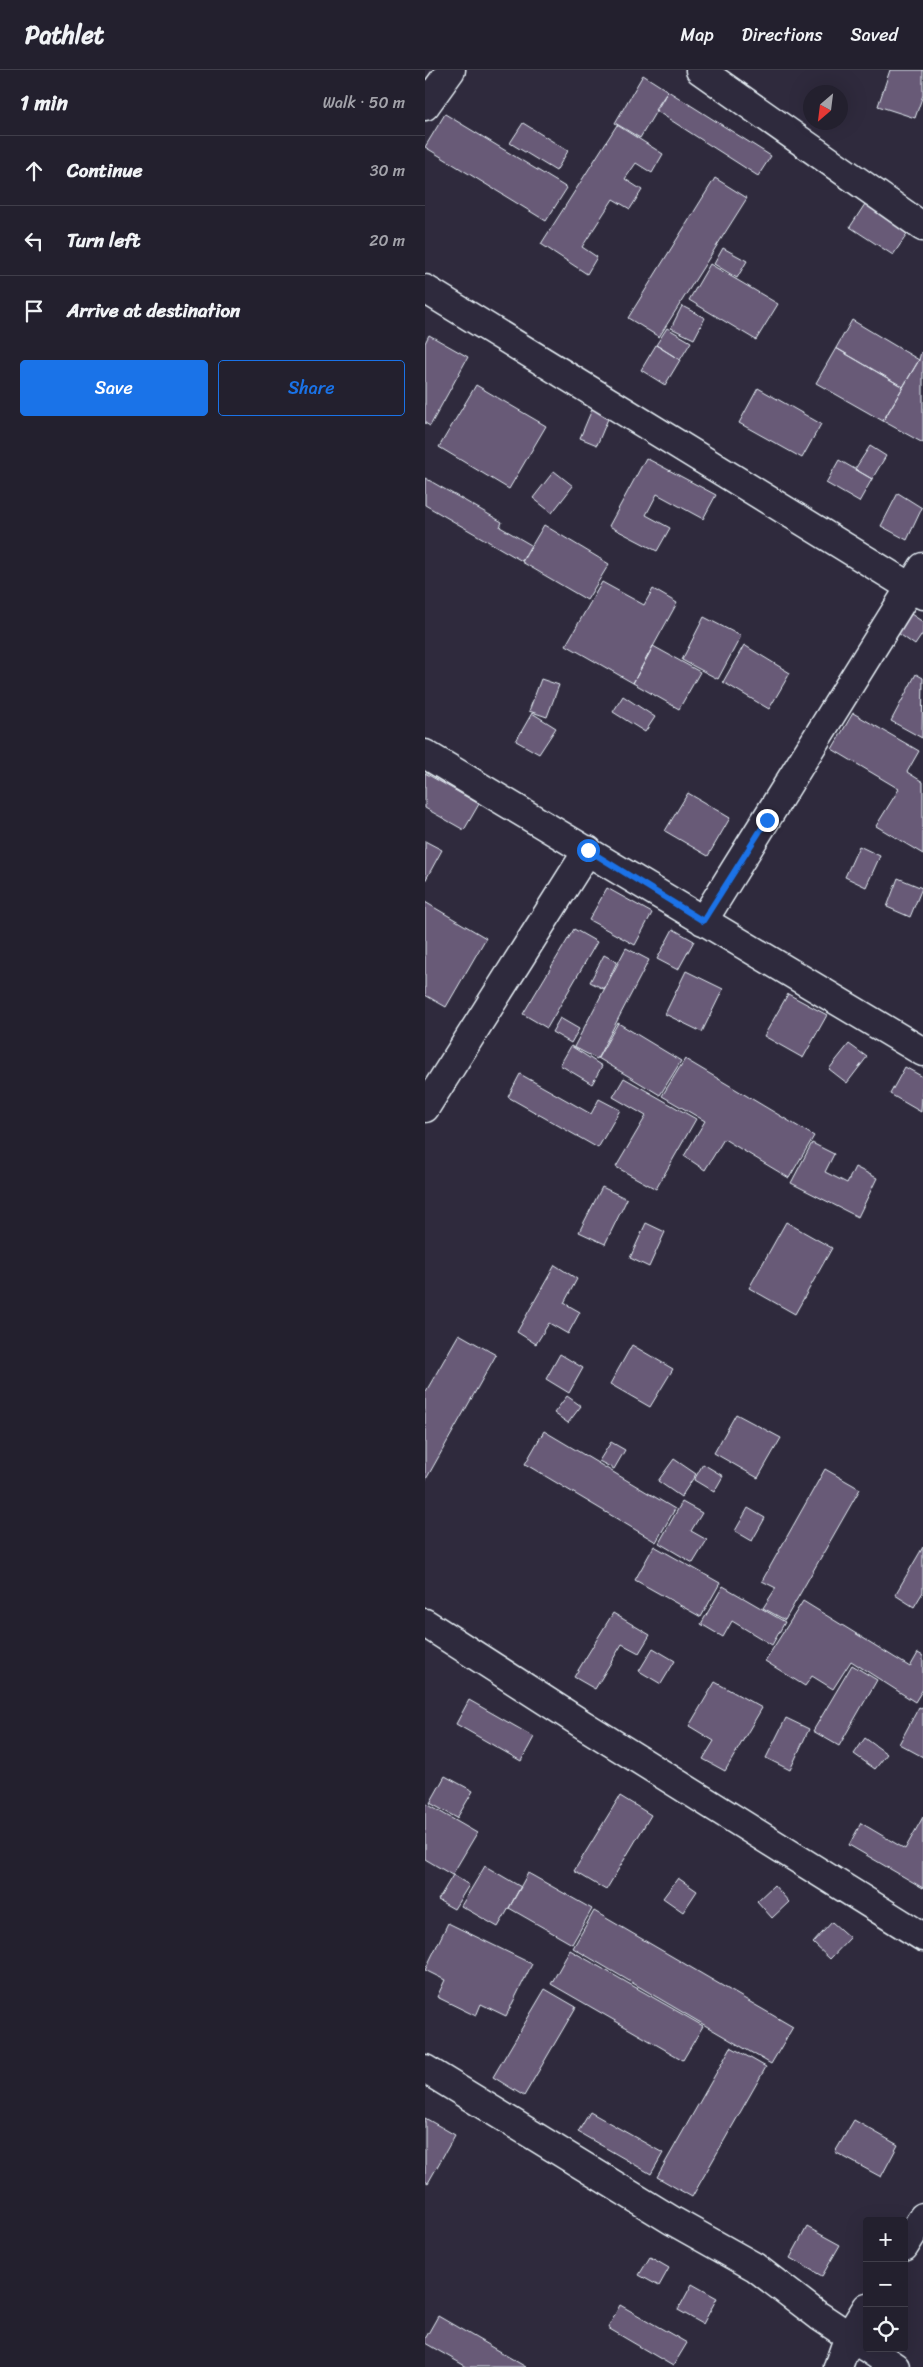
<!DOCTYPE html>
<html lang="en">
<head>
<meta charset="utf-8">
<style>
	:root { --surface:#23202e; --page:#2b2836; --text:#f1f3f6; --muted:#a3a3aa; --line:#403e4a; --accent:#1a73e8 }
	body { margin:0; font-family:Sriracha,sans-serif; background:var(--page); color:var(--text) }
	.controls { position:absolute; right:15px; bottom:15px; display:grid; overflow:hidden; border-radius:5px; box-shadow:0 5px 20px #0002 }
	.controls button { width:45px; height:45px; display:grid; place-items:center; padding:0; border:0; border-bottom:1px solid var(--line); background:var(--surface); color:var(--text); font:25px sans-serif }
	.compass { position:absolute; left:378px; top:15px; width:45px; height:45px; border-radius:50%; background:var(--surface); box-shadow:0 5px 20px #0002; rotate:208deg }
	.stop { position:absolute; width:15px; height:15px; margin:-11px; border:4px solid #1a73e8; border-radius:50%; background:#fff }
	.stop.end { background:#1a73e8; border-color:#fff; box-shadow:0 1px 5px #0008 }
	.list { margin:0; padding:0; list-style:none }
	h2 { display:flex; justify-content:space-between; align-items:center; height:65px; margin:0; padding:0 20px; font-size:21px }
	h2 small { font-size:16px; font-weight:400; color:var(--muted) }
	.list li { display:grid; grid-template-columns:32px 1fr auto; gap:15px; align-items:center; box-sizing:border-box; height:70px; padding:0 20px; border-top:1px solid var(--line) }
	.list b { display:block; font-size:19px; white-space:nowrap }
	.list em { font-size:16px; font-style:normal; color:var(--muted) }
	.actions { display:flex; gap:10px; padding:15px 20px }
	.actions a { flex:1; padding:11px 0; border:1px solid var(--accent); border-radius:5px; text-align:center; font-size:18px; color:var(--accent) }
	.actions .main { background:var(--accent); color:#fff }
	.icon { flex:none; width:28px; height:28px; fill:none; stroke:currentColor; stroke-width:2; stroke-linecap:round; stroke-linejoin:round }
	.map { position:relative; flex:none; width:498px; height:2297px; overflow:hidden }
	header { display:flex; align-items:center; gap:30px; box-sizing:border-box; height:70px; padding:0 25px; background:var(--surface); border-bottom:1px solid var(--line) }
	header strong { font-size:24px }
	nav { display:flex; gap:28px; margin-inline-start:auto; font-size:18px }
	main { display:flex }
	aside { flex:1; background:var(--surface) }
	.map>svg:first-child { display:block }
	.building { fill:#675a77; stroke:#e8f1f8 }
	.lines { fill:none; stroke-linecap:round; stroke-linejoin:round }
	.minor-casing { stroke:#e8f1f8; stroke-width:31 }
	.minor { stroke:#2f2a3d; stroke-width:28 }
	.route { stroke:#1a73e8; stroke-width:6 }
</style>
</head>
<body>
<header>
<strong>Pathlet</strong>
<nav><a>Map</a><a>Directions</a><a>Saved</a></nav>
</header>
<main>
<aside>
<h2>1 min<small>Walk · 50 m</small></h2>
<ul class="list">
<li><svg class="icon" aria-label="ahead" viewBox="0 0 24 24"><path d="M12 20V5M6 11l6-6 6 6"/></svg><div><b>Continue</b></div><em>30 m</em></li>
<li><svg class="icon" aria-label="left" viewBox="0 0 24 24"><path d="M17 20v-9H6M10 6l-5 5 5 5"/></svg><div><b>Turn left</b></div><em>20 m</em></li>
<li><svg class="icon" aria-label="arrive" viewBox="0 0 24 24"><path d="M6 21V4h12l-3 4 3 4H6"/></svg><div><b>Arrive at destination</b></div></li>
</ul>
<div class="actions"><a class="main">Save</a><a>Share</a></div>
</aside>
<div class="map">
<svg width="498" height="2297" viewBox="0 0 498 2297">
	<rect width="100%" height="100%" fill="#2f2a3d"/>
	<filter id="ink" filterUnits="userSpaceOnUse"><feTurbulence type="fractalNoise" baseFrequency=".02" numOctaves="2"/><feDisplacementMap in="SourceGraphic" scale="10" xChannelSelector="R" yChannelSelector="G"/><feConvolveMatrix kernelMatrix="1 2 1 2 8 2 1 2 1" color-interpolation-filters="sRGB"/></filter>
	<g filter="url(#ink)">
		<path class="building" d="M465,0h33v25l-8,23 -37,-12z
			M218,5l25,16 -28,47 -25,-15z
			M243,21l103,65 -13,20 -103,-66z
			M20,44l122,74 -21,33 -121,-74z
			M98,53l45,28 -12,20 -46,-28z
			M192,55l46,29 -11,19 -16,-10 -11,16 17,11 -12,19 -17,-10 -31,48 15,10 -10,17 -46,-30z
			M290,108l32,20 -88,139 -31,-19z
			M440,134l43,29 -15,22 -43,-28z
			M298,178l24,13 -10,17 -23,-14z
			M285,194l68,40 -22,36 -67,-40z
			M257,236l23,12 -11,21 -23,-11z
			M427,250l67,40 -16,27 -67,-39z
			M242,258l24,14 -11,18 -24,-15z
			M4,265l39,22 -38,69 -5,-3v-80z
			M231,275l24,15 -15,25 -24,-15z
			M411,278l67,39 -20,34 -67,-38z
			M496,282l2,2v89l-40,-22 36,-61z
			M51,315l70,41 -37,63 -70,-42z
			M333,318l63,36 -19,34 -63,-35z
			M168,337l17,7 -13,31 -17,-7z
			M445,376l16,10 -14,23 -17,-10z
			M221,388l70,37 -13,24 -46,-25 -11,21 24,13 -13,23 -48,-25z
			M414,390l33,19 -13,23 -33,-19z
			M129,401l19,15 -21,27 -19,-15z
			M0,408l77,44 -2,5 31,18 -9,16 -97,-56z
			M473,423l24,15 -15,32 -26,-14z
			M119,455l65,39 -22,36 -65,-38z
			M177,512l42,23 9,-16 24,14 -44,80 -67,-38z
			M486,544l12,8v11l-8,12 -17,-12z
			M279,547l37,19 -23,43 -36,-19z
			M319,575l46,28 -21,36 -46,-27z
			M228,576l47,26 -21,37 -46,-26z
			M491,604l7,4 -1,60 -31,-17z
			M116,609l18,6 -12,32 -18,-6z
			M198,626l32,21 -10,15 -32,-20z
			M107,643l24,15 -17,26 -23,-13z
			M428,643l66,38 -12,21 16,10v72l-47,-28 23,-37 -67,-40z
			M0,703l54,31 -15,26 -39,-22z
			M263,723l42,25 -22,38 -43,-25z
			M0,771l17,9 -17,31z
			M434,776l21,10 -14,31 -21,-10z
			M473,808l24,10 -12,29 -23,-10z
			M182,818l45,25 -17,32 -46,-25z
			M0,832l61,36 -40,69 -21,-12z
			M149,859l23,13 -50,86 -24,-14z
			M248,859l21,12 -16,29 -21,-11z
			M201,878l23,12 -52,99 -23,-12z
			M179,885l13,7 -13,27 -14,-7z
			M261,901l37,18 -21,43 -37,-18z
			M363,924l39,21 -24,43 -39,-22z
			M135,948l19,11 -8,14 -19,-11z
			M193,953l63,38 -21,34 -62,-37z
			M424,974l18,13 -20,26 -18,-14z
			M146,976l31,20 -10,18 -32,-19z
			M260,989l129,77 -25,42 -65,-39 -19,31 -21,-14 21,-35 -43,-25z
			M480,997l18,10 -2,35 -31,-18z
			M95,1004l71,40 8,-15 21,11 -22,38 -90,-51z
			M199,1008l72,41 -40,70 -40,-22 30,-51 -33,-19z
			M387,1073l22,11 -9,18 22,11 8,-16 22,11 -19,39 -67,-34z
			M177,1117l25,12 -22,45 -26,-12z
			M361,1152l46,26 -37,66 -46,-26z
			M221,1153l19,9 -16,35 -19,-9z
			M130,1195l22,14 -13,24 16,9 -12,22 -19,-11 -13,21 -19,-12z
			M34,1264l37,21 -71,126v-88z
			M207,1275l41,24 -23,38 -40,-23z
			M135,1284l23,14 -14,25 -23,-14z
			M142,1326l14,10 -13,17 -14,-10z
			M311,1344l45,24 -23,40 -44,-25z
			M119,1361l131,78 -19,33 -131,-78z
			M186,1372l14,8 -11,19 -15,-8z
			M249,1389l22,15 -15,23 -23,-16z
			M278,1394l20,12 -9,16 -20,-12z
			M400,1399l35,20 -75,131 -22,-12 13,-20 -14,-7z
			M257,1432l20,11 -11,18 16,9 -14,23 -34,-20z
			M323,1438l17,10 -13,23 -17,-10z
			M229,1476l66,37 -19,34 -66,-37z
			M498,1477v45l-9,15 -19,-12z
			M298,1516l62,36 -13,23 -40,-24 -9,16 -22,-13z
			M378,1531l107,66 8,-14 5,3v33l-8,13 -64,-41 -18,28 -21,-13 -7,10 -40,-25z
			M188,1543l37,22 -11,18 -17,-9 -27,45 -21,-12z
			M228,1578l22,13 -14,23 -22,-13z
			M427,1595l25,15 -38,66 -26,-15z
			M290,1612l47,26 -37,63 -22,-12 11,-18 -25,-15z
			M44,1630l65,37 -13,24 -65,-37z
			M494,1637l4,2v48l-24,-13z
			M361,1648l23,11 -19,41 -24,-12z
			M440,1668l22,16 -12,15 -21,-15z
			M20,1706l28,15 -16,27 -27,-15z
			M195,1726l31,19 -45,75 -32,-19z
			M0,1733l52,30 -25,42 -27,-16z
			M498,1747v71l-74,-43 12,-22 44,26z
			M60,1796l36,21 -23,40 -37,-21z
			M103,1803l64,36 -20,35 -63,-36z
			M28,1805l16,10 -15,24 -16,-9z
			M253,1808l19,13 -14,21 -20,-14z
			M349,1815l15,17 -17,16 -15,-17z
			M169,1841l199,116 -22,37 -198,-116z
			M407,1852l18,16 -20,21 -17,-16z
			M23,1853l84,41 -26,52 -25,-12 -5,12 -39,-19 8,-17 -20,-10z
			M145,1880l133,76 -20,34 -132,-76z
			M120,1919l31,18 -52,89 -31,-19z
			M306,1977l35,20 -74,130 -35,-20z
			M165,2042l73,41 -12,21 -73,-42z
			M0,2048l30,17 -27,48 -3,-2z
			M429,2050l44,25 -17,32 -46,-25z
			M382,2157l33,18 -18,31 -32,-18z
			M225,2187l19,11 -10,18 -20,-11z
			M267,2214l25,14 -14,26 -25,-14z
			M195,2235l67,38 -14,23 -65,-38z
			M13,2246l88,51h-59l-42,-24v-4z"/>
		<g class="lines">
			<g class="minor-casing">
				<path id="minor" d="M275,0l223,157
					M0,36l26,-36
					M0,219l498,306
					M0,684l498,298
					M278,851l220,-354
					M0,1038l163,-258
					M0,1553l157,101 341,213
					M0,1999l248,152 82,46 64,49 30,20 -11,31
					M479,2177l19,-30
					M442,2237l-18,29 18,12
					M442,2278l28,19"/>
			</g>
			<use href="#minor" class="minor"/>
		</g>
	</g>
	<g class="lines" filter="url(#ink)">
		<path class="route" d="M163,780l115,71 64,-101"/>
	</g>
</svg>
<div class="controls">
<button>+</button>
<button>−</button>
<button><svg class="icon" aria-label="locate" viewBox="0 0 24 24"><circle cx="12" cy="12" r="6"/><path d="M12 2v4M12 18v4M2 12h4M18 12h4"/></svg></button>
</div>
<svg class="compass" viewBox="-18 -18 36 36"><path d="M0-13l5 13h-10z" fill="#e53935"/><path d="M0 13l5-13h-10z" fill="#a3a3aa"/></svg>
<div class="stop" style="left:163px;top:780px"></div>
<div class="stop end" style="left:342px;top:750px"></div>
</div>
</main>
</body>
</html>
